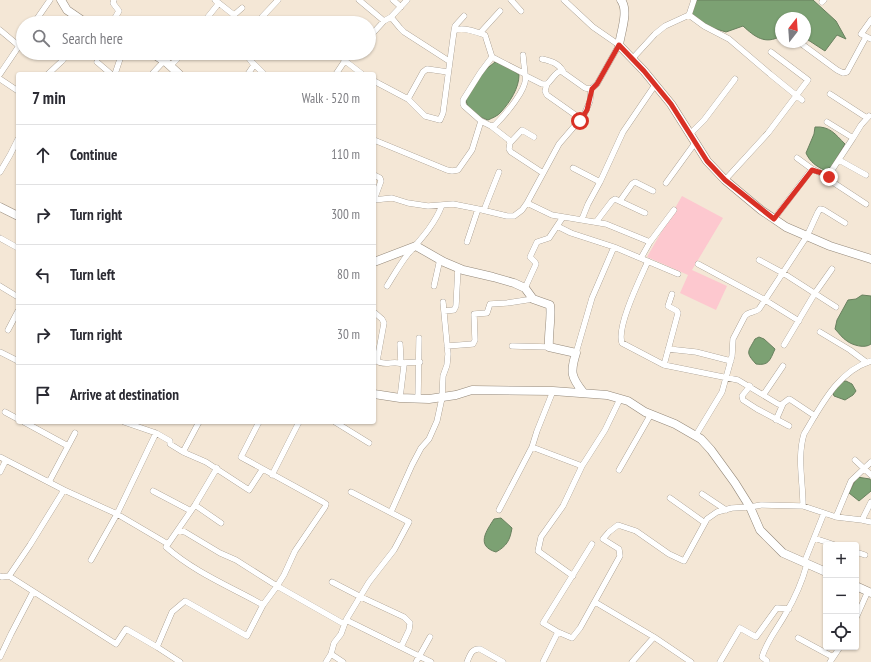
<!DOCTYPE html>
<html lang="en">
<head>
<meta charset="utf-8">
<style>
	:root { --surface:#fff; --page:#f2f2f3; --text:#2b2b33; --muted:#7c7c81; --line:#e1e1e2 }
	body { margin:0; font-family:"PT Sans Narrow",sans-serif; background:var(--page); color:var(--text) }
	.controls { position:absolute; right:12px; bottom:12px; display:grid; overflow:hidden; border-radius:4px; box-shadow:0 1px 3px #0004 }
	.controls button { width:36px; height:36px; display:grid; place-items:center; padding:0; border:0; border-bottom:1px solid var(--line); background:var(--surface); color:var(--text); font:20px sans-serif }
	.compass { position:absolute; left:775px; top:12px; width:36px; height:36px; border-radius:50%; background:var(--surface); box-shadow:0 1px 3px #0004; rotate:17deg }
	.stop { position:absolute; width:12px; height:12px; margin:-9px; border:3px solid #d93025; border-radius:50%; background:#fff }
	.stop.end { background:#d93025; border-color:#fff; box-shadow:0 1px 4px #0008 }
	.list { margin:0; padding:0; list-style:none }
	h2 { display:flex; justify-content:space-between; align-items:center; height:52px; margin:0; padding:0 16px; font-size:17px }
	h2 small { font-size:13px; font-weight:400; color:var(--muted) }
	.list li { display:grid; grid-template-columns:26px 1fr auto; gap:12px; align-items:center; box-sizing:border-box; height:60px; padding:0 16px; border-top:1px solid var(--line) }
	.list b { display:block; font-size:15px; white-space:nowrap }
	.list em { font-size:13px; font-style:normal; color:var(--muted) }
	.icon { flex:none; width:22px; height:22px; fill:none; stroke:currentColor; stroke-width:2; stroke-linecap:round; stroke-linejoin:round }
	.map { position:relative; flex:none; width:871px; height:662px; overflow:hidden }
	.search { position:absolute; background:var(--surface); box-shadow:0 1px 3px #0004; left:16px; top:16px; width:360px; height:44px; display:flex; align-items:center; gap:10px; box-sizing:border-box; padding:0 14px; border-radius:22px; color:var(--muted); font-size:15px }
	.panel { position:absolute; background:var(--surface); box-shadow:0 1px 3px #0004; left:16px; top:72px; width:360px; height:352px; border-radius:4px }
	.map>svg:first-child { display:block }
	.green { fill:#fdc8cf }
	.water { fill:#7ca173; stroke:#68805e }
	.lines { fill:none; stroke-linecap:round; stroke-linejoin:round }
	.street-casing { stroke:#948879; stroke-width:6 }
	.secondary-casing { stroke:#948879; stroke-width:9 }
	.street { stroke:#fff; stroke-width:5.5 }
	.secondary { stroke:#fff; stroke-width:8 }
	.route { stroke:#d93025; stroke-width:5 }
</style>
</head>
<body>
<div class="map">
<svg width="871" height="662" viewBox="0 0 871 662">
	<rect width="100%" height="100%" fill="#f4e7d6"/>
	<path class="green" d="M682,196l41,22 -31,52 35,16 -11,24 -36,-17 8,-18 -41,-18z"/>
	<path class="water" d="M697,0h116l23,21 10,18 -9,-4 -12,16 -20,-13v-20h-24v18c-16,9 -26,1 -38,-10l-17,6 -13,-4 -17,-8 -6,-8z
		M495,62l12,4 12,9c0,13 -9,27 -18,37 -3,4 -9,6 -13,8 -11,-4 -23,-10 -22,-24l18,-25z
		M815,127c15,-1 20,7 30,17l-14,23 -7,3c-8,-4 -14,-8 -18,-17l8,-19z
		M862,295l9,1v48c-6,5 -19,1 -24,-3 -5,-3 -8,-8 -12,-12l2,-9 11,-20 8,-1z
		M759,337l5,2 11,10c-5,11 -6,17 -19,15 -11,-12 -8,-12 -1,-25z
		M846,381l6,3 4,7 -3,4 -8,5 -11,-4 -1,-3 8,-11z
		M857,477l13,2 1,2v10l-12,10 -10,-8z
		M501,518l11,10c-2,12 -5,18 -16,24 -21,-6 -9,-22 -2,-33z"/>
	<g class="lines">
		<g class="street-casing">
			<path id="street" d="M215,0l19,15 8,-7
				M359,0l25,21 7,-4 16,-17
				M393,0l8,7
				M511,0l10,11
				M694,0l-5,15 15,11 25,13 41,35 32,26
				M822,2l2,-2
				M391,17l9,11 4,4 45,29
				M871,20l-10,14 10,5
				M34,23l16,-23
				M112,23l7,-12 -6,-8 1,-3
				M203,23l16,-20
				M260,23l2,-6 16,-17
				M0,30l19,16
				M454,31l1,-5 9,-10
				M480,33l20,-22
				M369,34l5,-2 10,-11
				M799,42l38,28 6,3 4,-1 19,-35
				M245,53l9,12 -6,9
				M523,55l2,19
				M633,58l22,-24 10,-8 24,-11
				M542,59c9,2 16,4 21,12
				M344,60l18,14
				M97,62l14,12
				M253,63l11,11
				M170,66l13,-13
				M0,74l23,-34
				M48,74l14,-13 6,-8
				M115,74l7,-21
				M152,74l12,-13
				M336,74l14,-21
				M526,76l16,8h5c5,-4 8,-12 14,-13l24,17 6,1 6,-5 22,-39 -26,-18 -29,-27
				M0,79l18,12
				M374,81l34,18 17,17 15,4 3,-7 11,-82c7,-5 23,1 31,4l7,22
				M547,84l-2,7 2,4 34,24
				M830,94l37,24
				M408,99l15,-27 4,-3 21,3
				M491,126l18,14 1,3 -1,6 2,3 32,21
				M690,134l14,-14 31,-41
				M853,138l8,-13 8,-9
				M374,140l73,30 5,1 6,-1 14,-20 9,-29 -17,-15 -1,-2v-4l17,-27 12,-16 33,17c5,13 -21,42 -30,51l-4,1 -10,-5
				M510,143l12,-13 12,7
				M797,158l15,11 13,6 7,-5 21,-32 -26,-16
				M839,160l27,15
				M573,168l27,14
				M0,172l10,-17 8,-16
				M829,173v6l2,2 35,23
				M374,175l6,3 1,3 -7,19
				M725,180l43,-47 40,-53 -37,-28
				M666,183l29,-40
				M374,200l18,-2 16,5 20,3 25,-2 25,5 29,7h7l8,-6 5,-7 32,-59 25,-29 6,-14 1,-12
				M620,201l12,-17 3,-2 18,9
				M527,203l25,12 54,9 44,18 24,-32
				M484,210l15,-38
				M582,219l6,-15 12,-22 23,-50 32,-47
				M774,219l38,-50
				M596,222l16,-21 3,-2 30,14
				M557,226l14,7 43,14 64,27
				M0,238l18,10
				M467,242l11,-33
				M641,258l9,-16
				M759,260l24,13 53,34
				M648,261c-7,16 -32,66 -26,82l42,22 74,15 40,24 3,1 8,-6 2,1 24,16
				M698,264l67,36 34,21
				M0,286l18,11
				M387,286c7,-11 13,-22 21,-32 13,-15 27,-30 34,-49
				M434,286l6,-27
				M525,288l11,-24 -1,-2 -5,-5 7,-15 12,-4 14,-21
				M444,311l10,-1 2,-4 2,-38
				M375,313l7,6 2,4 -7,38c8,6 19,-2 27,4l-4,33
				M8,330l10,-19
				M820,332l30,18 16,12
				M400,344l1,19 19,-1
				M784,345l31,-52 17,-24
				M447,346l26,-2 2,-4 -1,-26 13,-1 3,-9 17,-1 26,-4
				M512,346l37,1
				M668,349l28,3 35,9
				M0,352l18,9
				M576,353l16,-55 22,-51
				M664,365l14,-52 -1,-2 -9,-5 4,-12
				M750,386l-8,10 1,4 14,9 32,17
				M764,394l19,-28
				M418,399l1,-61
				M5,412l13,7
				M776,420l7,-16
				M24,422l44,24
				M124,422l32,11 14,8v3l13,8
				M199,422l-16,30 23,10 43,28 13,-20
				M335,422l34,21
				M696,435l26,-43 10,-36 1,-17 12,-23c4,-5 10,-3 14,-7l48,-73 11,-24 2,-3 4,1 21,13
				M532,447l50,19
				M0,457l64,33 53,24 39,-81
				M855,460l16,15
				M217,468l-22,37 -29,42c28,25 65,40 97,58
				M619,470l32,-56
				M0,472l6,-12
				M272,475l27,-53
				M49,482l26,-49
				M64,490l-34,55 -21,31 107,68 10,-15 31,18
				M153,491l38,20
				M702,494l24,16
				M670,498l35,25
				M195,505l26,18
				M803,506c0,-24 -6,-49 1,-72 17,-28 34,-63 67,-73
				M499,510l33,-63 5,-16 16,-40
				M391,512l21,-47 9,-17 8,-9 8,-18 5,-23 1,-22 4,-11 1,-11 -5,-52
				M836,517l15,-36 20,-19
				M862,520l9,-18
				M178,530l7,2 35,21 16,7 41,26 67,38
				M814,538l21,7
				M856,552l9,3
				M91,560l26,-46 51,30
				M804,563l20,-50
				M0,576l2,1 7,-1
				M573,576l-35,-25 3,-14 22,-31 19,-40 23,-36 15,-31
				M332,582l29,15 43,20 6,6 -1,7 -8,17
				M595,602l59,35 37,25
				M856,618l12,-27
				M346,620l85,42
				M558,632l-15,-9 49,-79
				M798,638l35,19
				M0,657l11,-23 22,-42
				M180,662l-23,-15 15,-35 13,-11 62,35 16,-31 14,-19 7,-11 11,-24 30,-44 1,-3 -3,-2 -82,-45 18,-35
				M326,662l5,-8
				M343,662l-12,-8 3,-11 7,-9 5,-14 23,-38 25,-32 15,-28 -58,-30
				M416,662l14,-25
				M467,662c3,-7 5,-14 13,-13l23,13
				M543,662l15,-30 14,6 8,-10 40,-72 -1,-7 -16,-10 6,-7 9,-7 18,6 33,23 15,7 23,-42 10,-7 15,-4 18,-1 11,-2 42,1 33,11 26,3 9,2
				M632,662l22,-25
				M720,662l20,-34 16,9 21,-29 12,1
				M767,662v-1l-5,-4c5,-17 16,-29 24,-44 9,-15 16,-31 21,-49
				M830,662l10,-15"/>
		</g>
		<g class="secondary-casing">
			<path id="secondary" d="M61,0l6,10 19,13
				M621,0c8,11 0,31 -2,45l25,26 27,33 36,57 18,19 36,30 25,17 44,19 41,13
				M152,53l15,10 12,11
				M0,207l18,9
				M374,262l42,-16 28,16 19,8 30,7 21,6 11,5 8,11 17,6c2,11 -2,29 -1,42l27,6c-6,19 -5,24 7,39
				M374,394l26,4 29,1 27,-4 16,-5 81,1 54,4 21,6 17,11 30,12 26,15 10,11 24,33 15,24 10,23 23,23 43,19
				M856,586l15,7"/>
		</g>
		<use href="#street" class="street"/>
		<use href="#secondary" class="secondary"/>
	</g>
	<g class="lines">
		<path class="route" d="M580,121l7,-11 5,-21 5,-5 22,-39 25,26 27,33 36,57 18,19 49,39 38,-49 13,4 4,-1v4"/>
	</g>
</svg>
<div class="controls">
<button>+</button>
<button>−</button>
<button><svg class="icon" aria-label="locate" viewBox="0 0 24 24"><circle cx="12" cy="12" r="6"/><path d="M12 2v4M12 18v4M2 12h4M18 12h4"/></svg></button>
</div>
<svg class="compass" viewBox="-18 -18 36 36"><path d="M0-13l5 13h-10z" fill="#e53935"/><path d="M0 13l5-13h-10z" fill="#7c7c81"/></svg>
<div class="stop" style="left:580px;top:121px"></div>
<div class="stop end" style="left:829px;top:177px"></div>
<div class="search"><svg class="icon" aria-label="search" viewBox="0 0 24 24"><circle cx="10" cy="10" r="6"/><path d="M15 15l6 6"/></svg>Search here</div>
<section class="panel">
<h2>7 min<small>Walk · 520 m</small></h2>
<ul class="list">
<li><svg class="icon" aria-label="ahead" viewBox="0 0 24 24"><path d="M12 20V5M6 11l6-6 6 6"/></svg><div><b>Continue</b></div><em>110 m</em></li>
<li><svg class="icon" aria-label="right" viewBox="0 0 24 24"><path d="M7 20v-9h11M14 6l5 5-5 5"/></svg><div><b>Turn right</b></div><em>300 m</em></li>
<li><svg class="icon" aria-label="left" viewBox="0 0 24 24"><path d="M17 20v-9H6M10 6l-5 5 5 5"/></svg><div><b>Turn left</b></div><em>80 m</em></li>
<li><svg class="icon" aria-label="right" viewBox="0 0 24 24"><path d="M7 20v-9h11M14 6l5 5-5 5"/></svg><div><b>Turn right</b></div><em>30 m</em></li>
<li><svg class="icon" aria-label="arrive" viewBox="0 0 24 24"><path d="M6 21V4h12l-3 4 3 4H6"/></svg><div><b>Arrive at destination</b></div></li>
</ul>
</section>
</div>
</body>
</html>
